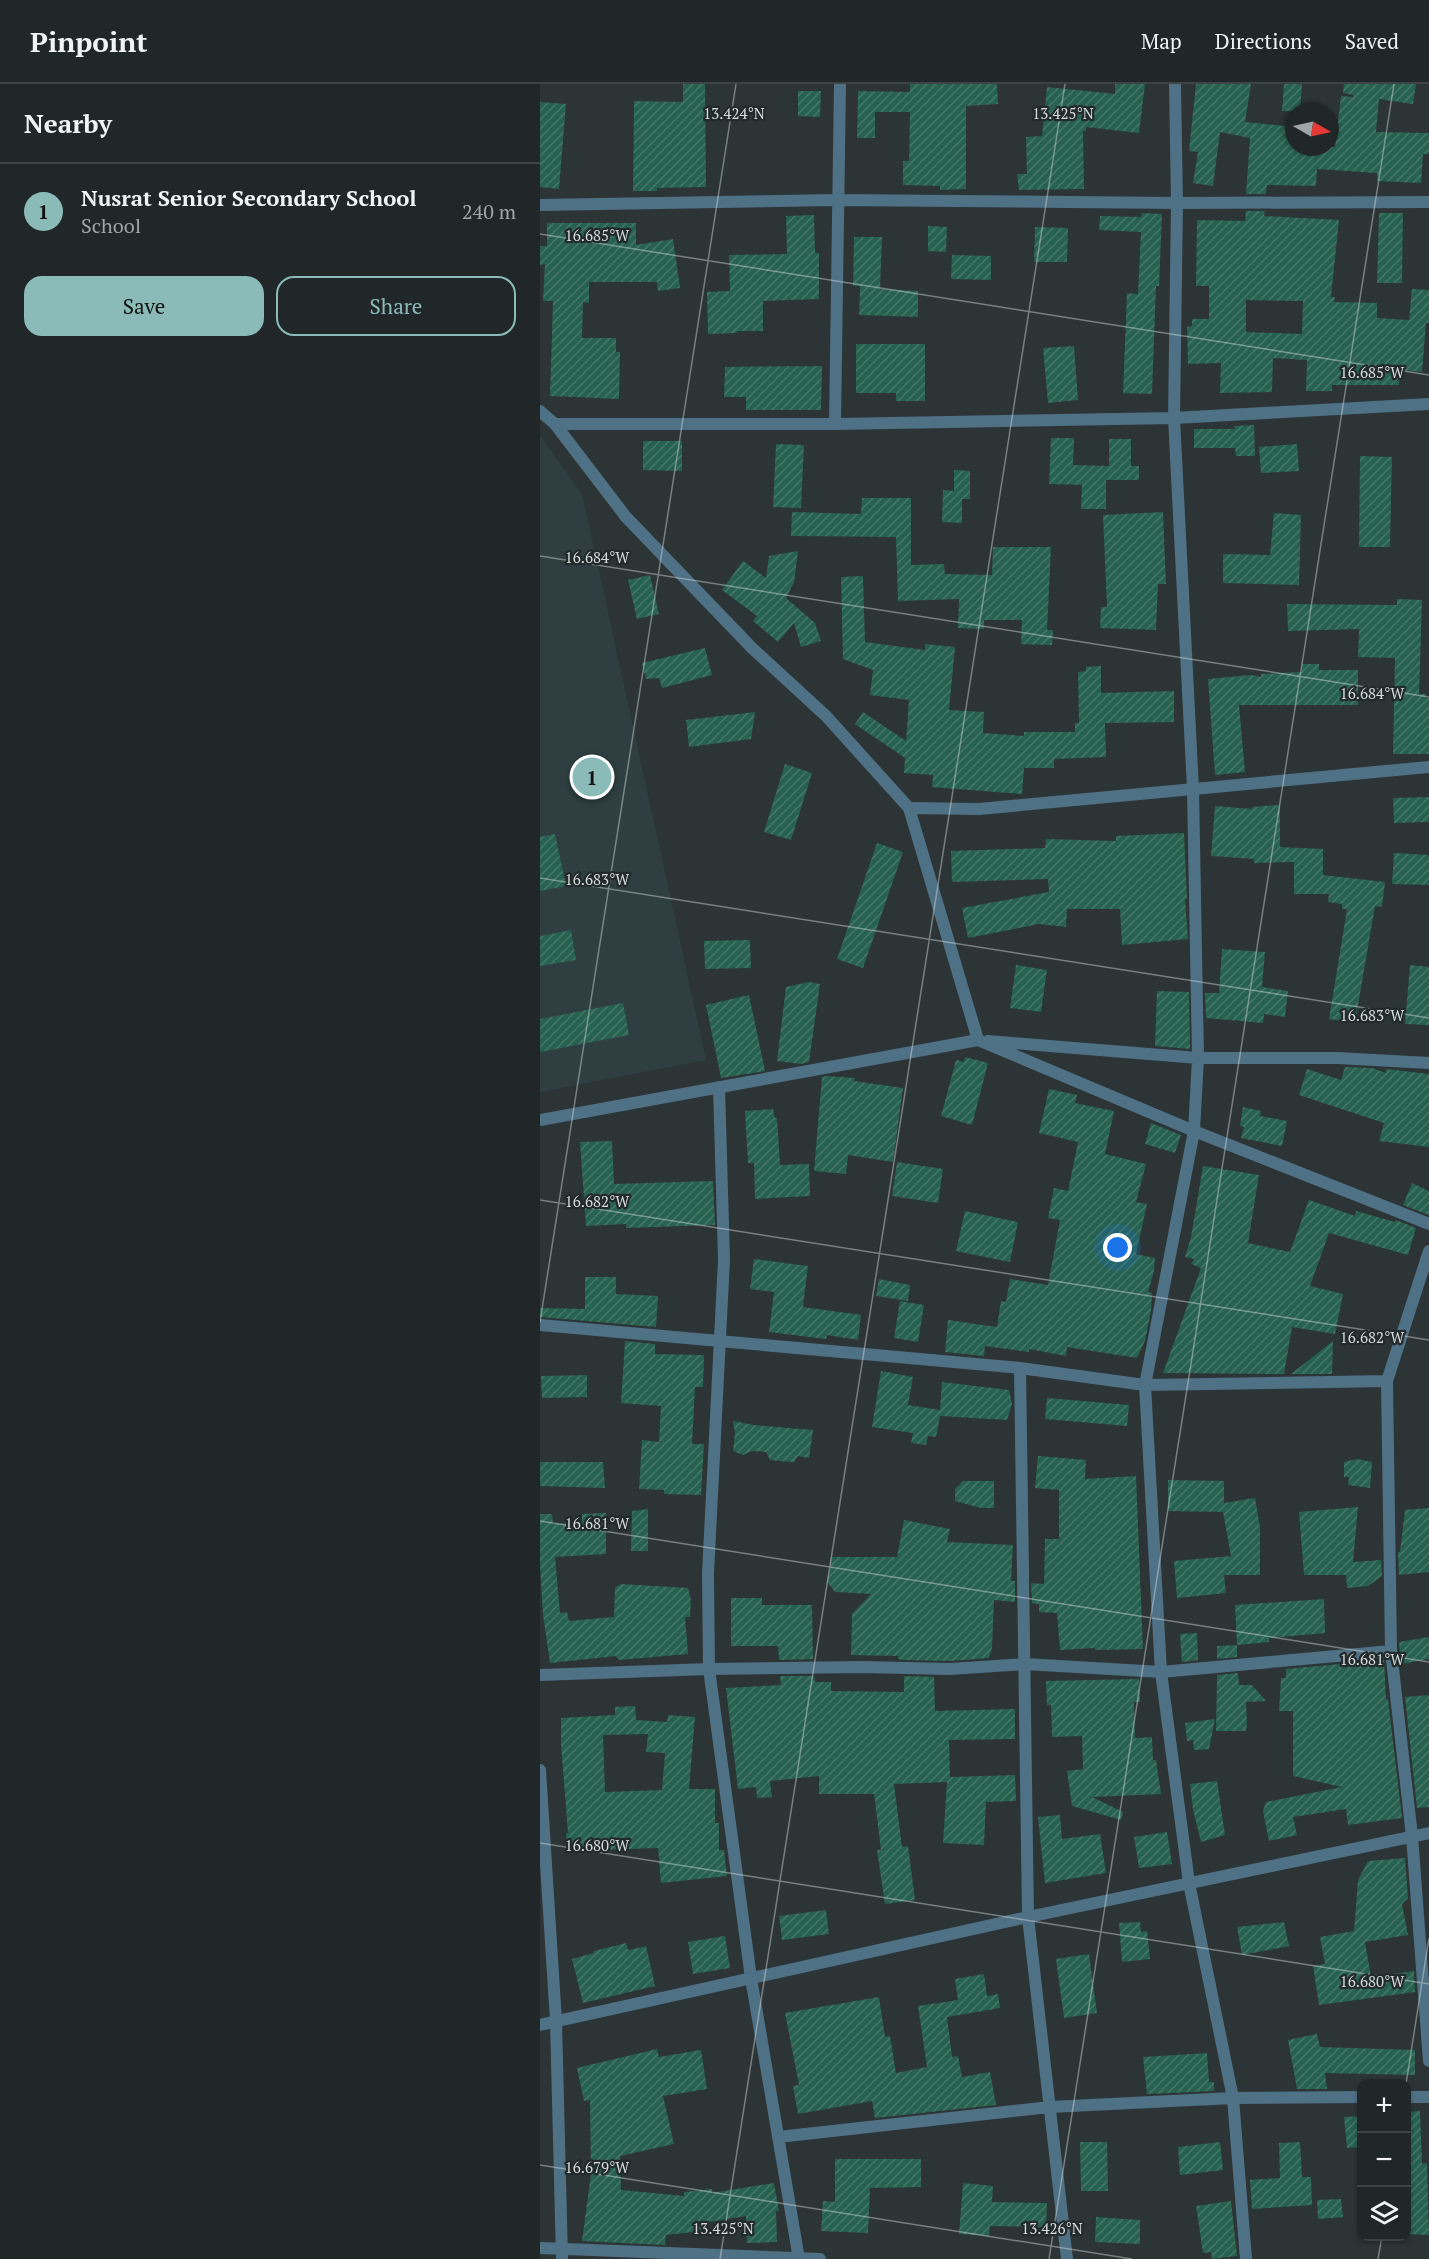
<!DOCTYPE html>
<html lang="en">
<head>
<meta charset="utf-8">
<style>
	:root { --surface:#212728; --page:#292f30; --text:#f1f3f6; --muted:#a2a5a8; --line:#3e4445; --accent:#8bbbb9 }
	body { margin:0; font-family:"PT Serif",serif; background:var(--page); color:var(--text) }
	.controls { position:absolute; right:18px; bottom:18px; display:grid; overflow:hidden; border-radius:12px; box-shadow:0 2px 4px #0004 }
	.controls button { width:54px; height:54px; display:grid; place-items:center; padding:0; border:0; border-bottom:2px solid var(--line); background:var(--surface); color:var(--text); font:30px sans-serif }
	.compass { position:absolute; left:745px; top:18px; width:54px; height:54px; border-radius:50%; background:var(--surface); box-shadow:0 2px 4px #0004; rotate:99deg }
	.you { position:absolute; left:578px; top:1164px; width:21px; height:21px; margin:-15px; border:4px solid #fff; border-radius:50%; background:#1a73e8; box-shadow:0 0 0 9px #1a73e833 }
	.badge { display:grid; place-items:center; width:39px; height:39px; border-radius:50%; background:var(--accent); color:#111; font-size:20px; font-weight:700 }
	.pin { position:absolute; translate:-50% -50%; border:3px solid #fff; box-shadow:0 2px 6px #0006 }
	.list { margin:0; padding:0; list-style:none }
	h2 { display:flex; justify-content:space-between; align-items:center; height:78px; margin:0; padding:0 24px; font-size:26px }
	h2 small { font-size:20px; font-weight:400; color:var(--muted) }
	.list li { display:grid; grid-template-columns:39px 1fr auto; gap:18px; align-items:center; box-sizing:border-box; height:96px; padding:0 24px; border-top:2px solid var(--line) }
	.list b { display:block; font-size:22px; white-space:nowrap }
	.list p { margin:0; font-size:20px; white-space:nowrap; color:var(--muted) }
	.list em { font-size:20px; font-style:normal; color:var(--muted) }
	.actions { display:flex; gap:12px; padding:18px 24px }
	.actions a { flex:1; padding:14px 0; border:2px solid var(--accent); border-radius:18px; text-align:center; font-size:21px; color:var(--accent) }
	.actions .main { background:var(--accent); color:#111 }
	.icon { flex:none; width:33px; height:33px; fill:none; stroke:currentColor; stroke-width:2; stroke-linecap:round; stroke-linejoin:round }
	.map { position:relative; flex:none; width:889px; height:2175px; overflow:hidden }
	header { display:flex; align-items:center; gap:36px; box-sizing:border-box; height:84px; padding:0 30px; background:var(--surface); border-bottom:2px solid var(--line) }
	header strong { font-size:28px }
	nav { display:flex; gap:33px; margin-inline-start:auto; font-size:21px }
	main { display:flex }
	aside { flex:1; background:var(--surface) }
	.map>svg:first-child { display:block }
	.built { fill:#2f3f41 }
	.building { fill:url(#building-hatch); fill-rule:evenodd }
	.lines { fill:none; stroke-linecap:round; stroke-linejoin:round }
	.minor { stroke:#4f7186; stroke-width:12 }
	.tertiary { stroke:#4f7186; stroke-width:12 }
	.ticks { fill:none; stroke:#d6dcdc; stroke-width:1.5; stroke-opacity:0.45 }
	.ticks-label { font-size:15px; text-anchor:middle; fill:#d6dcdc; stroke:#222a2b; stroke-width:4.5; stroke-linejoin:round; paint-order:stroke }
</style>
</head>
<body>
<header>
<strong>Pinpoint</strong>
<nav><a>Map</a><a>Directions</a><a>Saved</a></nav>
</header>
<main>
<aside>
<h2>Nearby<small></small></h2>
<ul class="list">
<li><span class="badge">1</span><div><b>Nusrat Senior Secondary School</b><p>School</p></div><em>240 m</em></li>
</ul>
<div class="actions"><a class="main">Save</a><a>Share</a></div>
</aside>
<div class="map">
<svg width="889" height="2175" viewBox="0 0 889 2175">
	<defs>
		<pattern id="building-hatch" width="6" height="6" patternUnits="userSpaceOnUse" patternTransform="scale(1.5)"><rect width="6" height="6" fill="#27614f"/><path d="M-1 1l2-2M0 6l6-6M5 7l2-2" fill="none" stroke="#467768"/></pattern>
	</defs>
	<rect width="100%" height="100%" fill="#2c3435"/>
	<path class="built" d="M0,352l42,58 124,566 -166,32z"/>
	<path class="building" d="M143,0h22l1,103 -49,1v3h-24l1,-90 49,1z
		M370,0h87l1,20 -32,2v83l-26,1v-4l-37,-1v-24h6l1,-49h-35v26h-18l1,-47 52,1z
		M575,0h30l-6,49 -53,-6v4h-3l1,58 -65,1 -2,-16h10l-1,-37 16,-1 5,-49 68,7z
		M656,0h55l-6,38 49,5v20h41l6,-51 12,1v-2l-10,-2 1,-9h72l-3,20 -34,-5 -3,33 53,1v21h-6l-2,29 -44,-2v-8l-60,-4 -1,17 -49,-1 -1,9h-20l4,-56 -30,-6 -7,54 -20,-3 5,-31 -9,-1z
		M744,0h18l-2,27h-18z
		M258,7h23l-1,26 -22,-1z
		M0,18l26,2 -7,85 -19,-2z
		M706,127h19l-1,5 75,4 -8,77h4l-1,5 43,1v15l32,2 3,-31 17,1v33h-3l-4,49 -22,-2 -1,15h-67v6h-26l1,-31 -34,-2 -1,34 -52,1 1,-30 -33,1 -1,-37 5,-1v-7h17v-33h-13l1,-66 48,1zM706,216l57,1 -1,33 -56,-2z
		M602,129l20,1 -3,72h-3l-4,108 -29,-1 4,-100 11,1 3,-62 -42,-2 1,-14 41,1z
		M839,129h24l-1,70h-25z
		M274,131l1,38h4v46l-56,2v30h-26v2l-29,1 -1,-42 23,-1 -1,-36 58,-1 -1,-38z
		M7,139h89v22l37,-6 7,49 -22,3 -1,-9h-68v21l-6,-1 -1,36h34v14h4l-1,47 -69,-3 3,-95h-10l2,-37 -5,1v-19h7z
		M388,142l19,1 -1,25 -18,-1z
		M495,143l33,1 -1,34h-33z
		M314,153h28l-2,52 38,2v26l-59,-2 1,-29h-7z
		M412,171l39,1v24l-40,-1z
		M316,260h69v57h-29v-8h-40z
		M534,262l4,54 -30,3 -5,-55z
		M282,282l-1,44h-75v-13h-22l1,-30z
		M714,341l1,31h-19l-1,-8h-41v-19h41l-1,-3z
		M511,354h23l-1,27 36,1v-27h22v27h8v14h-33v29h-25l1,-24 -33,-1z
		M103,357h39v30l-39,-1z
		M236,360l28,1 -3,63 -28,-1z
		M757,360l2,27 -38,2 -2,-26z
		M820,372l32,1 -2,90h-31z
		M414,386l16,1v28h-8v24l-20,-1 1,-32 11,1z
		M322,414h49v67l33,-1 1,10 47,1 1,-28h58l-4,83h6l-1,15 -31,-1 1,-24h-38v9l-26,-1 1,-29 -61,2 -2,-64 -105,-1 1,-24 69,2z
		M623,428l3,72h-8l-2,46 -56,-2 1,-21h6l-4,-92z
		M734,429l27,2 -2,70 -76,-2v-29l47,1z
		M258,467l-4,31 -8,16 29,25 6,18 -20,6 -7,-24 -16,19 -25,-21 4,-5 -35,-26 21,-29 23,17 3,-22z
		M110,491l9,39 -22,5 -9,-39z
		M323,492l2,66 60,8v-6l30,3 -6,63 35,2 -1,21 41,3v-4h51v-9h4l-1,-51 8,-1v-4l15,-1v27l73,-2v31l-69,1 1,34 -52,2v9h-30l-2,26 -90,-7 1,-12 -29,-2 1,-15 -50,-34 8,-12 43,29 3,-41 -39,-5 3,-25 -30,-11 -2,-82z
		M857,515l25,1 -3,94h7v4h3v56h-36l2,-96 -37,-1 1,-28 -71,2 -1,-27 110,1z
		M165,564l7,27 -50,13 -3,-10 -13,1 -4,-16z
		M762,580h17v6h39v35h-119l6,67 -30,3 -7,-96 43,-4 10,2v-3l41,-2z
		M215,628l-4,27 -62,8 -3,-27z
		M245,680l27,9 -21,67 -27,-8z
		M889,713v25l-35,1 -1,-25z
		M740,721v42l43,2v26l62,7 -3,25 -7,-1 -20,117 -26,-4 18,-110h-5v-5l-14,-2 1,-8h-35v-32l-40,1v-4l-43,-3 4,-50 37,3v-2z
		M644,749l3,66h-2l3,40 -66,6 -2,-36h-53l-1,18 -27,-3 -71,14 -6,-30 87,-16 -1,-13 -96,3 -1,-31 94,-3 1,-9 70,2v-5z
		M15,750l11,52 -26,5v-54z
		M337,759l26,9 -40,116 -26,-9z
		M854,769l35,2v30l-37,-1z
		M31,846l5,30 -36,6v-30z
		M210,856l1,28 -46,1 -1,-28z
		M682,865l43,3 -3,35 26,4 -3,26 -21,-3 -1,9 -57,-5 -1,-25h14z
		M476,881l31,5 -6,42 -31,-4z
		M870,881l19,2v58l-24,-1z
		M269,898l11,2 -11,78 -8,2 -24,-3 9,-74z
		M617,907l32,1 1,57 -35,-3z
		M209,911l16,76 -44,7 -15,-73z
		M83,919l6,32 -89,17v-33z
		M425,973l23,6 -16,62 -31,-9 15,-56 8,2z
		M805,983l27,1 14,5v-4l43,5v73l-50,-6 5,-18 -85,-28 8,-26 34,11z
		M286,992l29,2 -1,3 49,7 -10,74 -45,-7 -2,19 -32,-3 8,-94z
		M509,1005l28,6 -2,8 39,8 -9,43 41,10 -10,38 11,2 -11,50 19,4 -1,13 -6,21 4,1 -1,18 -6,30 -8,17 -70,-11 -1,9 -37,-7v3l-44,-6 -1,10 -39,-4 3,-32 49,7 4,-26 5,1 4,-23 38,6 12,-65 -12,-2 6,-30 14,3 10,-49 -39,-9z
		M703,1023l18,4 -1,5 27,5 -5,25 -41,-8 3,-11 -4,-1z
		M233,1025l2,9h2l3,47 29,-1 1,32 -55,3 -1,-36h-6l-3,-52z
		M611,1039l30,12 -6,18 -30,-9z
		M72,1057l2,43 99,-3 2,44 -89,3v-4l-40,2 -6,-84z
		M357,1078l46,7 -5,34 -46,-7z
		M663,1082l56,9 -11,68 42,9 19,-52 46,16 1,-5 39,11 1,-2 20,8 -8,27 -79,-22 -19,53 33,8 -8,40 -43,-7 -8,47 -121,-1 38,-105 -10,-4 3,-5 -9,-2 6,-20z
		M872,1099l17,8v24l-26,-10z
		M425,1127l53,11 -8,40 -54,-11z
		M214,1175l54,7 -5,41 58,8 -3,25 -31,-5 -1,4 -57,-7 5,-40 -24,-3z
		M45,1193h31v17l42,2 -2,31 -116,-10v-9l45,1z
		M339,1195l31,6 -2,16 -32,-5z
		M360,1217l24,4 -6,37 -24,-4z
		M85,1257l30,3v10l49,1 -1,32h-8l-3,57h12l-3,51 -37,-1v-4l-25,-1 3,-49 17,2 2,-36 -40,-3z
		M793,1257l-1,33h-41z
		M341,1287l32,6 -5,28 32,5 2,-28 67,8 3,14 -5,16 -67,-4 -4,21 -8,-1 -2,9 -15,-2 2,-10 -41,-6z
		M47,1291v22l-45,1 -1,-22z
		M507,1314l82,7 -2,21 -82,-7z
		M193,1337l21,4 59,5 -4,28 -11,-2 -4,6 -15,-1 -9,-1 -4,-8 -14,-1 -9,4 -10,-4 2,-18z
		M498,1372l48,4 -1,19 51,-3 7,173 -48,1v-2l-35,2 -3,-37 -18,-1v-8l-7,-1 -1,-20 13,1 1,-45h14v-49l-24,-2z
		M817,1375l15,3 -2,26 -22,-3 1,-8h-5v-15z
		M0,1378h63l2,26 -65,-2z
		M628,1396l56,1v22l31,-5 5,29v48h-36l2,18 -49,5 -3,-37 57,-5 -8,-44 -55,-1z
		M423,1397h31v27h-13l-26,-7v-12z
		M818,1423l-5,55 28,-2 1,16 -14,10 -21,2 -1,-13h-42l-5,-63z
		M889,1424v64l-30,3 -1,-23h2l5,-42z
		M108,1425v42h-17l1,-40z
		M66,1429v41l-51,3 5,56 7,-1 2,9 45,-4 1,-29 6,-4 67,4 3,12 -1,17h-5l3,37 -69,6 -3,-4 -66,7 -7,-48 -3,-51v-50h12l1,10 29,-2v-8z
		M364,1436l46,9 -3,13 66,3 -2,36h4v21l-21,-2 -2,48 -3,10 -39,3 -47,-1 -5,-1v-3l-47,-1 1,-41 19,-20 -36,-2 -8,-10 3,-11 1,-14h66z
		M191,1514h31v7h50l1,54 -34,1 -1,-14h-47z
		M784,1515l1,34 -56,5v4l-32,3 -2,-40z
		M657,1549l1,27 -16,2 -2,-28z
		M889,1553v22l-28,5 -2,-22z
		M697,1561v12l-20,2v-13z
		M844,1576l2,39h2l14,119 -54,7 -2,-16 -53,8 4,18 -28,6 -6,-30 3,-9 76,-15 -49,-11v-65h-14l2,-33h5v-9z
		M698,1589l1,12h13l14,16 -20,1 1,22 -1,7h-30l1,-56z
		M240,1592h34l1,6h16v9l73,1v-16l30,1 1,34 80,-2v30l-66,1 1,37 65,-2 1,26 -30,1 -2,43 -41,-2 4,-61 -53,2 8,63 6,-1 7,54 -30,4 -8,-54h4l-7,-56h-55v-18l-49,5 2,16 -15,1 -1,-11 -18,2 -12,-101 55,-3z
		M599,1595l1,23h-6l1,36 17,-1 1,23h3l5,34 -69,3 31,15 -2,8 -49,-14 -5,-35 16,-2 -1,-33 -30,1 -1,-32h-4l-1,-24z
		M889,1611v112l-12,1 -12,-111z
		M95,1622l1,14 31,2 1,-7 27,2 -6,72h26v34h4v27h5l3,26 -66,7 -3,-35 -91,3 -1,-18h2l-7,-89v-26l54,-3v-8zM108,1650l-2,18 19,1 -3,37 -57,2 -2,-57z
		M675,1635l-6,30 -15,1 -1,-10 -6,1 -2,-18z
		M677,1697l8,54 -24,7 -8,-32 -3,-26z
		M520,1731l2,24 38,-5 6,39 -61,10 -7,-66z
		M627,1748l5,32 -33,4 -5,-31z
		M865,1774l3,40 -6,6 6,31 -43,7 6,35 43,-6 1,21 -96,13 -6,-39 12,-2 -5,-27 34,-6 4,-51 10,-19z
		M286,1826l3,24 -47,6 -3,-24z
		M600,1838l1,10 6,-1 3,28 -28,3 -3,-39z
		M744,1838l5,24 -47,9 -5,-28z
		M185,1852l5,32 -37,6 -5,-32z
		M86,1859l2,7 18,-4 9,40 -72,17 -11,-44 22,-6v-2z
		M549,1870l8,59 -33,5 -8,-59z
		M444,1890l3,22 11,-2 2,14 -53,9 5,40 6,-1 4,21 28,-5 6,33 -121,13 -3,-17 -74,13 -5,-28 6,-1 -14,-72 94,-16 6,40 5,-1 6,37 31,-6 -9,-61 40,-6 -3,-21z
		M777,1950l3,13 95,3v25l-90,-2 2,16h-30l-9,-49z
		M117,1965l2,8 42,-7 6,39 -44,7 11,48 -54,12 1,34 63,6v-4l28,-3v4l62,-10 5,28h-3l1,31 -30,1 -1,-27 -43,7v8l-37,4 -1,10 -83,-4 9,-67 -1,-74 -6,1 -7,-33z
		M667,1969l2,29h5v9l-67,3 -4,-37z
		M880,2027l2,53 5,-1 2,72 -22,-1v-122z
		M822,2032v31l-15,1 -3,-31z
		M540,2058h27l1,49h-27z
		M680,2058l3,28 -43,5 -2,-28z
		M760,2058l2,35h9l1,28 -60,4 -2,-29 30,-2 -1,-35z
		M295,2075h86v28l-51,1 -2,45 -47,-2 2,-30 12,1z
		M423,2099l30,3 -1,16 55,1 -1,24 -56,-1 -1,10 -30,-2z
		M801,2115l2,18 -25,2 -1,-19z
		M691,2117l6,55 -25,3 -1,-7 -8,1 -7,-47z
		M556,2133l44,3v24l-45,-2z"/>
	<g class="lines">
		<path class="minor" d="M635,0l2,119 -3,215 19,371 5,269 -4,73 -49,254 16,287 28,211 44,215 13,161
			M0,121l297,-5 340,3 252,-1
			M0,327l15,13 71,93 126,131 74,68 83,92
			M15,340h280l339,-6 255,-14
			M295,340l5,-340
			M438,956l216,91 235,93
			M448,957l210,17h140l91,5
			M179,1003l5,173 -16,313 1,96 42,309 48,281
			M889,1167l-42,130 4,270 21,185 17,225
			M0,1241l480,43 125,17 242,-4
			M480,1284l8,549 39,342
			M0,1591l169,-6 153,-2 88,2 75,-5 136,8 230,-21
			M0,1686l16,251 6,238
			M866,2013h23
			M238,2053l272,-30 183,-9 129,-1
			M0,2164l280,11"/>
		<path class="tertiary" d="M0,1036l438,-80 -69,-232 70,1 450,-42
			M0,1941l488,-108 401,-84"/>
	</g>
	<path class="ticks" d="M0,150l889,141M0,472l889,141M0,794l889,140M0,1116l889,140M0,1238l196,-1238M0,1437l889,141M0,1759l889,141M866,2000l23,-146M0,2081l592,94M180,2175l345,-2175M509,2175l345,-2175M838,2175l4,-23"/>
	<g class="ticks-label">
		<text x="194" y="35">13.424°N</text>
		<text x="523" y="35">13.425°N</text>
		<text x="57" y="157">16.685°W</text>
		<text x="832" y="294">16.685°W</text>
		<text x="57" y="479">16.684°W</text>
		<text x="832" y="615">16.684°W</text>
		<text x="57" y="801">16.683°W</text>
		<text x="832" y="937">16.683°W</text>
		<text x="57" y="1123">16.682°W</text>
		<text x="832" y="1259">16.682°W</text>
		<text x="57" y="1445">16.681°W</text>
		<text x="832" y="1581">16.681°W</text>
		<text x="57" y="1767">16.680°W</text>
		<text x="832" y="1903">16.680°W</text>
		<text x="57" y="2089">16.679°W</text>
		<text x="183" y="2150">13.425°N</text>
		<text x="512" y="2150">13.426°N</text>
	</g>
</svg>
<div class="controls">
<button>+</button>
<button>−</button>
<button><svg class="icon" aria-label="layers" viewBox="0 0 24 24"><path d="M12 4l9 5-9 5-9-5zM3 14l9 5 9-5"/></svg></button>
</div>
<svg class="compass" viewBox="-18 -18 36 36"><path d="M0-13l5 13h-10z" fill="#e53935"/><path d="M0 13l5-13h-10z" fill="#a2a5a8"/></svg>
<div class="you"></div>
<div class="pin badge" style="left:52px;top:693px">1</div>
</div>
</main>
</body>
</html>
